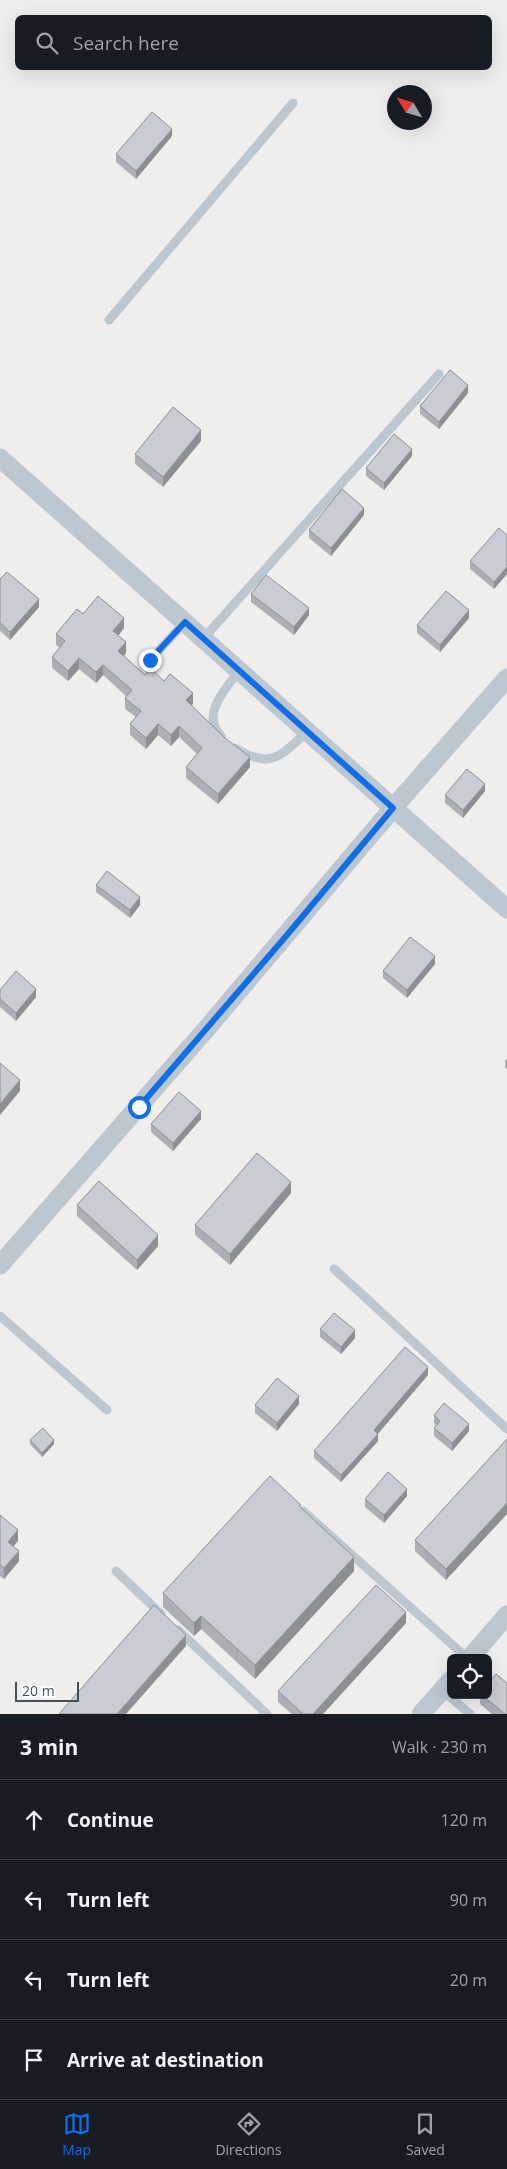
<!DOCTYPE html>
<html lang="en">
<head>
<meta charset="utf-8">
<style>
	:root { --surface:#171b24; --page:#242831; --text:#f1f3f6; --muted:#9ea1a6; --line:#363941; --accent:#126ee5 }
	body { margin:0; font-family:"Open Sans",sans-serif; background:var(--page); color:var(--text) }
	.controls { position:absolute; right:15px; bottom:15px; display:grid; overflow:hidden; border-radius:8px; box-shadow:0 5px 20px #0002 }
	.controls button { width:45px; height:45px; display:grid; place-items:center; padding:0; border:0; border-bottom:1px solid var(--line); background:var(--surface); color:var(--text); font:25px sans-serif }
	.compass { position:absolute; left:387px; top:85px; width:45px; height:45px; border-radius:50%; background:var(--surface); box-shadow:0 5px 20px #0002; rotate:308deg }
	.scale { position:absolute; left:15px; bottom:12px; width:64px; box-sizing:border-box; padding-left:5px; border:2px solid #45505b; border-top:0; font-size:14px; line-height:18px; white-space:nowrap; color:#45505b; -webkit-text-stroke:4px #fff; paint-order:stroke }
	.stop { position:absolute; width:15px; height:15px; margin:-11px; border:4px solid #126ee5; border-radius:50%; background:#fff }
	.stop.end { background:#126ee5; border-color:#fff; box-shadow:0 1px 5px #0008 }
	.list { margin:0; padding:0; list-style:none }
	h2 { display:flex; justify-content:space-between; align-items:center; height:65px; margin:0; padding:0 20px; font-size:21px }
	h2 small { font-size:16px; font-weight:400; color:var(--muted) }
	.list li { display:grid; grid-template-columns:32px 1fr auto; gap:15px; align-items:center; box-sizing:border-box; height:80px; padding:0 20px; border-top:1px solid var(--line) }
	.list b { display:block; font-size:19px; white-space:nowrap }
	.list em { font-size:16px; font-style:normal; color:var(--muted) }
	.icon { flex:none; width:28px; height:28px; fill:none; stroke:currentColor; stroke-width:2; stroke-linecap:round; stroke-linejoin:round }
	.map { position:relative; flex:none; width:507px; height:1714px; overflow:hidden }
	.search { position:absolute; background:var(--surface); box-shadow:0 5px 20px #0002; left:15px; right:15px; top:15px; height:55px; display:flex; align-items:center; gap:12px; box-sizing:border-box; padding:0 18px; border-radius:8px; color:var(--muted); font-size:19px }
	.sheet { height:385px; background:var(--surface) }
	nav { display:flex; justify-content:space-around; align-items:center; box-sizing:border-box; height:70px; border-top:1px solid var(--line); background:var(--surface); font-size:14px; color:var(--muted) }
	nav a { display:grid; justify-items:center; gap:2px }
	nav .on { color:var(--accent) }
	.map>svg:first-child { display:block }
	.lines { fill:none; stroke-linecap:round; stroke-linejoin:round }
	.service { stroke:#bdc7d0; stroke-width:9 }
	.minor { stroke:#bdc7d0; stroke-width:19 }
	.wall { fill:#adafb5 }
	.shaded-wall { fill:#8d8f93 }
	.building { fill:#c9ccd2; stroke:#8d8f93 }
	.route { stroke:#126ee5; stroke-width:6 }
</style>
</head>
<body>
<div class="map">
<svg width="507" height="1714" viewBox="0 0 507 1714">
	<rect width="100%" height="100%" fill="#f0eded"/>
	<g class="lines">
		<path class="service" d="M109,320l184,-217
			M203,639l236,-265
			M150,660l35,-38
			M221,736c-21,-21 5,-48 18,-65
			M235,748c36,22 45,8 72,-16
			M334,1269c59,52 114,107 173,160
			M0,1316l107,94
			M303,1511l164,147
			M116,1571l45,43
			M178,1630l89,84
			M442,1690l28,24"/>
		<path class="minor" d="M0,458l507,451
			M0,1265l208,-238 185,-219 114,-130
			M470,1658l37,-43
			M421,1714l30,-34"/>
	</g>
	<path class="wall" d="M172,136l-36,43 -20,-17v-8z
		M468,393l-29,36 -19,-15v-8z
		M201,441l-38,46 -28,-23v-10z
		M412,456l-28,34 -18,-14v-8z
		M364,515l-33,41 -22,-18v-8z
		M507,535v39l-13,15 -24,-20v-8z
		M0,579l39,28 -29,33 -10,-9z
		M251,594l58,21 -15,20 -43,-33z
		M83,614l41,14 -6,8 8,17 -2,3 21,19 48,29 -2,1 59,62 -32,37 -32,-26v-11l11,-13 -18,-17 -8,9 -13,-11 -12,14 -16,-14v-11l6,-7 -11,-8v-11l1,-2 -23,-21 -7,8 -17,-14 -11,12 -16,-13v-11l8,-9 -4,-3v-11z
		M469,618l-29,34 -23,-19v-8z
		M485,791l-22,27 -18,-15v-8z
		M96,885l44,20 -10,13 -34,-26z
		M435,964l-28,34 -24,-20v-7z
		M0,990l36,7 -20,24 -16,-14z
		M507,1059v10l-2,-1v-8z
		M201,1119l-28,32 -22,-19v-8z
		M291,1193l-61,72 -35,-30v-10z
		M77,1205l81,41 -21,24 -60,-54z
		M320,1329l35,9 -14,16 -21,-17z
		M428,1375l-50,59v7l-37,41 -27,-24v-7z
		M299,1404l-22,27 -22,-18v-8z
		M434,1415l35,16 -17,20 -18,-15v-8l2,-3 -2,-2z
		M507,1439l-61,141 -31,-29v-11z
		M30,1440l24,4 -12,13 -12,-13z
		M407,1496l-23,27 -19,-16v-8z
		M301,1508l53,63 -99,108 -54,-50 -7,7 -31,-29v-14z
		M0,1515l18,26 -5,5 6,15 -15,18 -4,-3z
		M406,1623l-83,91h-31l-14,-12v-11z
		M480,1695h8l19,19h-15l-12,-10z"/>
	<path class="shaded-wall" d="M172,129v7l-36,43v-8z
		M468,385v8l-29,36v-7z
		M201,430v11l-38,46v-10z
		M412,449v7l-28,34v-7z
		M364,508v7l-33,41v-8z
		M507,567v7l-13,15v-7z
		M39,599v8l-29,33v-8z
		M309,608v7l-15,20v-8z
		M469,610v8l-29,34v-7z
		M124,618v10l-11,14v-11z
		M126,642v11l-8,9v-11z
		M79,658v11l-11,12v-10z
		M103,665v10l-7,8v-11z
		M193,693v11l-7,7v-11z
		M158,724v11l-12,14v-11z
		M179,726v11l-8,9v-11z
		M250,757v10l-32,37v-10z
		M485,784v7l-22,27v-8z
		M140,897v8l-10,13v-8z
		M435,956v8l-28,34v-8z
		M36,989v8l-20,24v-8z
		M20,1080v11l-20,24v-11z
		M201,1111v8l-28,32v-8z
		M291,1182v11l-61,72v-11z
		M158,1235v11l-21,24v-10z
		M355,1330v8l-14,16v-7z
		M428,1367v8l-54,63v-8z
		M299,1396v8l-22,27v-8z
		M469,1424v7l-17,20v-8z
		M378,1434v7l-37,41v-7z
		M54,1440v4l-12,13v-4z
		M407,1489v7l-23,27v-8z
		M507,1503v11l-61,66v-11z
		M18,1530v11l-10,12v-11z
		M19,1551v10l-15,18v-11z
		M354,1557v14l-99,108v-14z
		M406,1612v11l-83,91h-10z
		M201,1616v13l-7,7v-13z
		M186,1635v11l-60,68h-9z"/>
	<path class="building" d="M152,112l20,17 -36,42 -20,-17z
		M450,370l18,15 -29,37 -19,-16z
		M173,407l28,23 -38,47 -28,-23z
		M394,434l18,15 -28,34 -18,-15z
		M342,489l22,19 -33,40 -22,-18z
		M499,528l8,7v32l-13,15 -24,-21z
		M7,572l32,27 -29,33 -10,-9v-44z
		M266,575l43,33 -15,19 -43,-33z
		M446,591l23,19 -29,35 -23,-20z
		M98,596l26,22 -11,13 13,11 -8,9 27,24 5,-7 14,13 6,-7 23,19 -7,7 39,38 25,19 -32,37 -32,-27 16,-19 -23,-22 -8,9 -13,-11 -12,14 -16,-14 11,-13 -16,-13 7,-8 -29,-25 -7,7 -17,-14 -11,13 -16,-14 13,-16 -9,-7 21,-25 6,5z
		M467,769l18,15 -22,26 -18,-15z
		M107,871l33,26 -10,13 -34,-25z
		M410,937l25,19 -28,34 -24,-19z
		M16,971l20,18 -20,24 -16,-14v-9z
		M0,1063l20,17 -20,24z
		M179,1092l22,19 -28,32 -22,-19z
		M257,1153l34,29 -61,72 -35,-29z
		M99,1181l59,54 -21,25 -60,-55z
		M334,1313l21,17 -14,17 -21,-18z
		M405,1347l23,20 -54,63 4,4 -37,41 -27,-24z
		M277,1378l22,18 -22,27 -22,-18z
		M444,1403l25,21 -17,19 -18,-15 6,-7 -6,-6z
		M43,1428l11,12 -12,13 -12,-13z
		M507,1439v64l-61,66 -31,-29z
		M388,1472l19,17 -23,26 -19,-16z
		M270,1476l31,29 -2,1 55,51 -99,108 -54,-49 -7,7 -31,-30z
		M0,1515l18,15 -10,12 11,9 -15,17 -4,-3z
		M376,1585l30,27 -93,102h-10l-25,-23z
		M154,1605l32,30 -69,79h-58z
		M496,1674l11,9v31h-2l-23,-19h6v-12z"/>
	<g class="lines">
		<path class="route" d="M139,1107l148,-172 106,-127 -208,-186 -35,38"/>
	</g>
</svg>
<div class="controls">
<button><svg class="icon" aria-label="locate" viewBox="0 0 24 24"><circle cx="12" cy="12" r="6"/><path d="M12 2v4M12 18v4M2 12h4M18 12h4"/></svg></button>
</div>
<svg class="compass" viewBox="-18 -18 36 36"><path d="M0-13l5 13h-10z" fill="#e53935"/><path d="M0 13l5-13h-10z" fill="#9ea1a6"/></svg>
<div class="scale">20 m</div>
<div class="stop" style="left:139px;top:1107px"></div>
<div class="stop end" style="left:150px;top:660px"></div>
<div class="search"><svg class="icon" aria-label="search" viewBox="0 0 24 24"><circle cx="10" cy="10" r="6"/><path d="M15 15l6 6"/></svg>Search here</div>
</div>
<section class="sheet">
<h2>3 min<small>Walk · 230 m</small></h2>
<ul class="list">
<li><svg class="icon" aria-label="ahead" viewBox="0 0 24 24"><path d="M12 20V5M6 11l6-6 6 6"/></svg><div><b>Continue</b></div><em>120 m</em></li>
<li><svg class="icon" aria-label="left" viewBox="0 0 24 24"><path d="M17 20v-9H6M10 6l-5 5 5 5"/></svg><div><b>Turn left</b></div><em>90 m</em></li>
<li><svg class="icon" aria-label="left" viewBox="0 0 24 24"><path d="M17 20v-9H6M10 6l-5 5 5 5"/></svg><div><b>Turn left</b></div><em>20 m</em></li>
<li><svg class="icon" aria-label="arrive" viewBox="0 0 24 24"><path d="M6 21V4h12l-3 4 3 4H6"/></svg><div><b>Arrive at destination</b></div></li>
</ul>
</section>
<nav>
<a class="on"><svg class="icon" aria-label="map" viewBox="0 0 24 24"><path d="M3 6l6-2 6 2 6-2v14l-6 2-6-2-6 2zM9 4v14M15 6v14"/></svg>Map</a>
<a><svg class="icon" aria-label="directions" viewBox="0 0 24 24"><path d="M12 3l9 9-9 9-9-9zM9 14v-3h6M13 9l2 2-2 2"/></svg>Directions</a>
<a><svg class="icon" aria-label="saved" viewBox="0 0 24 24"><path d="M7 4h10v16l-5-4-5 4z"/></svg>Saved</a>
</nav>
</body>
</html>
